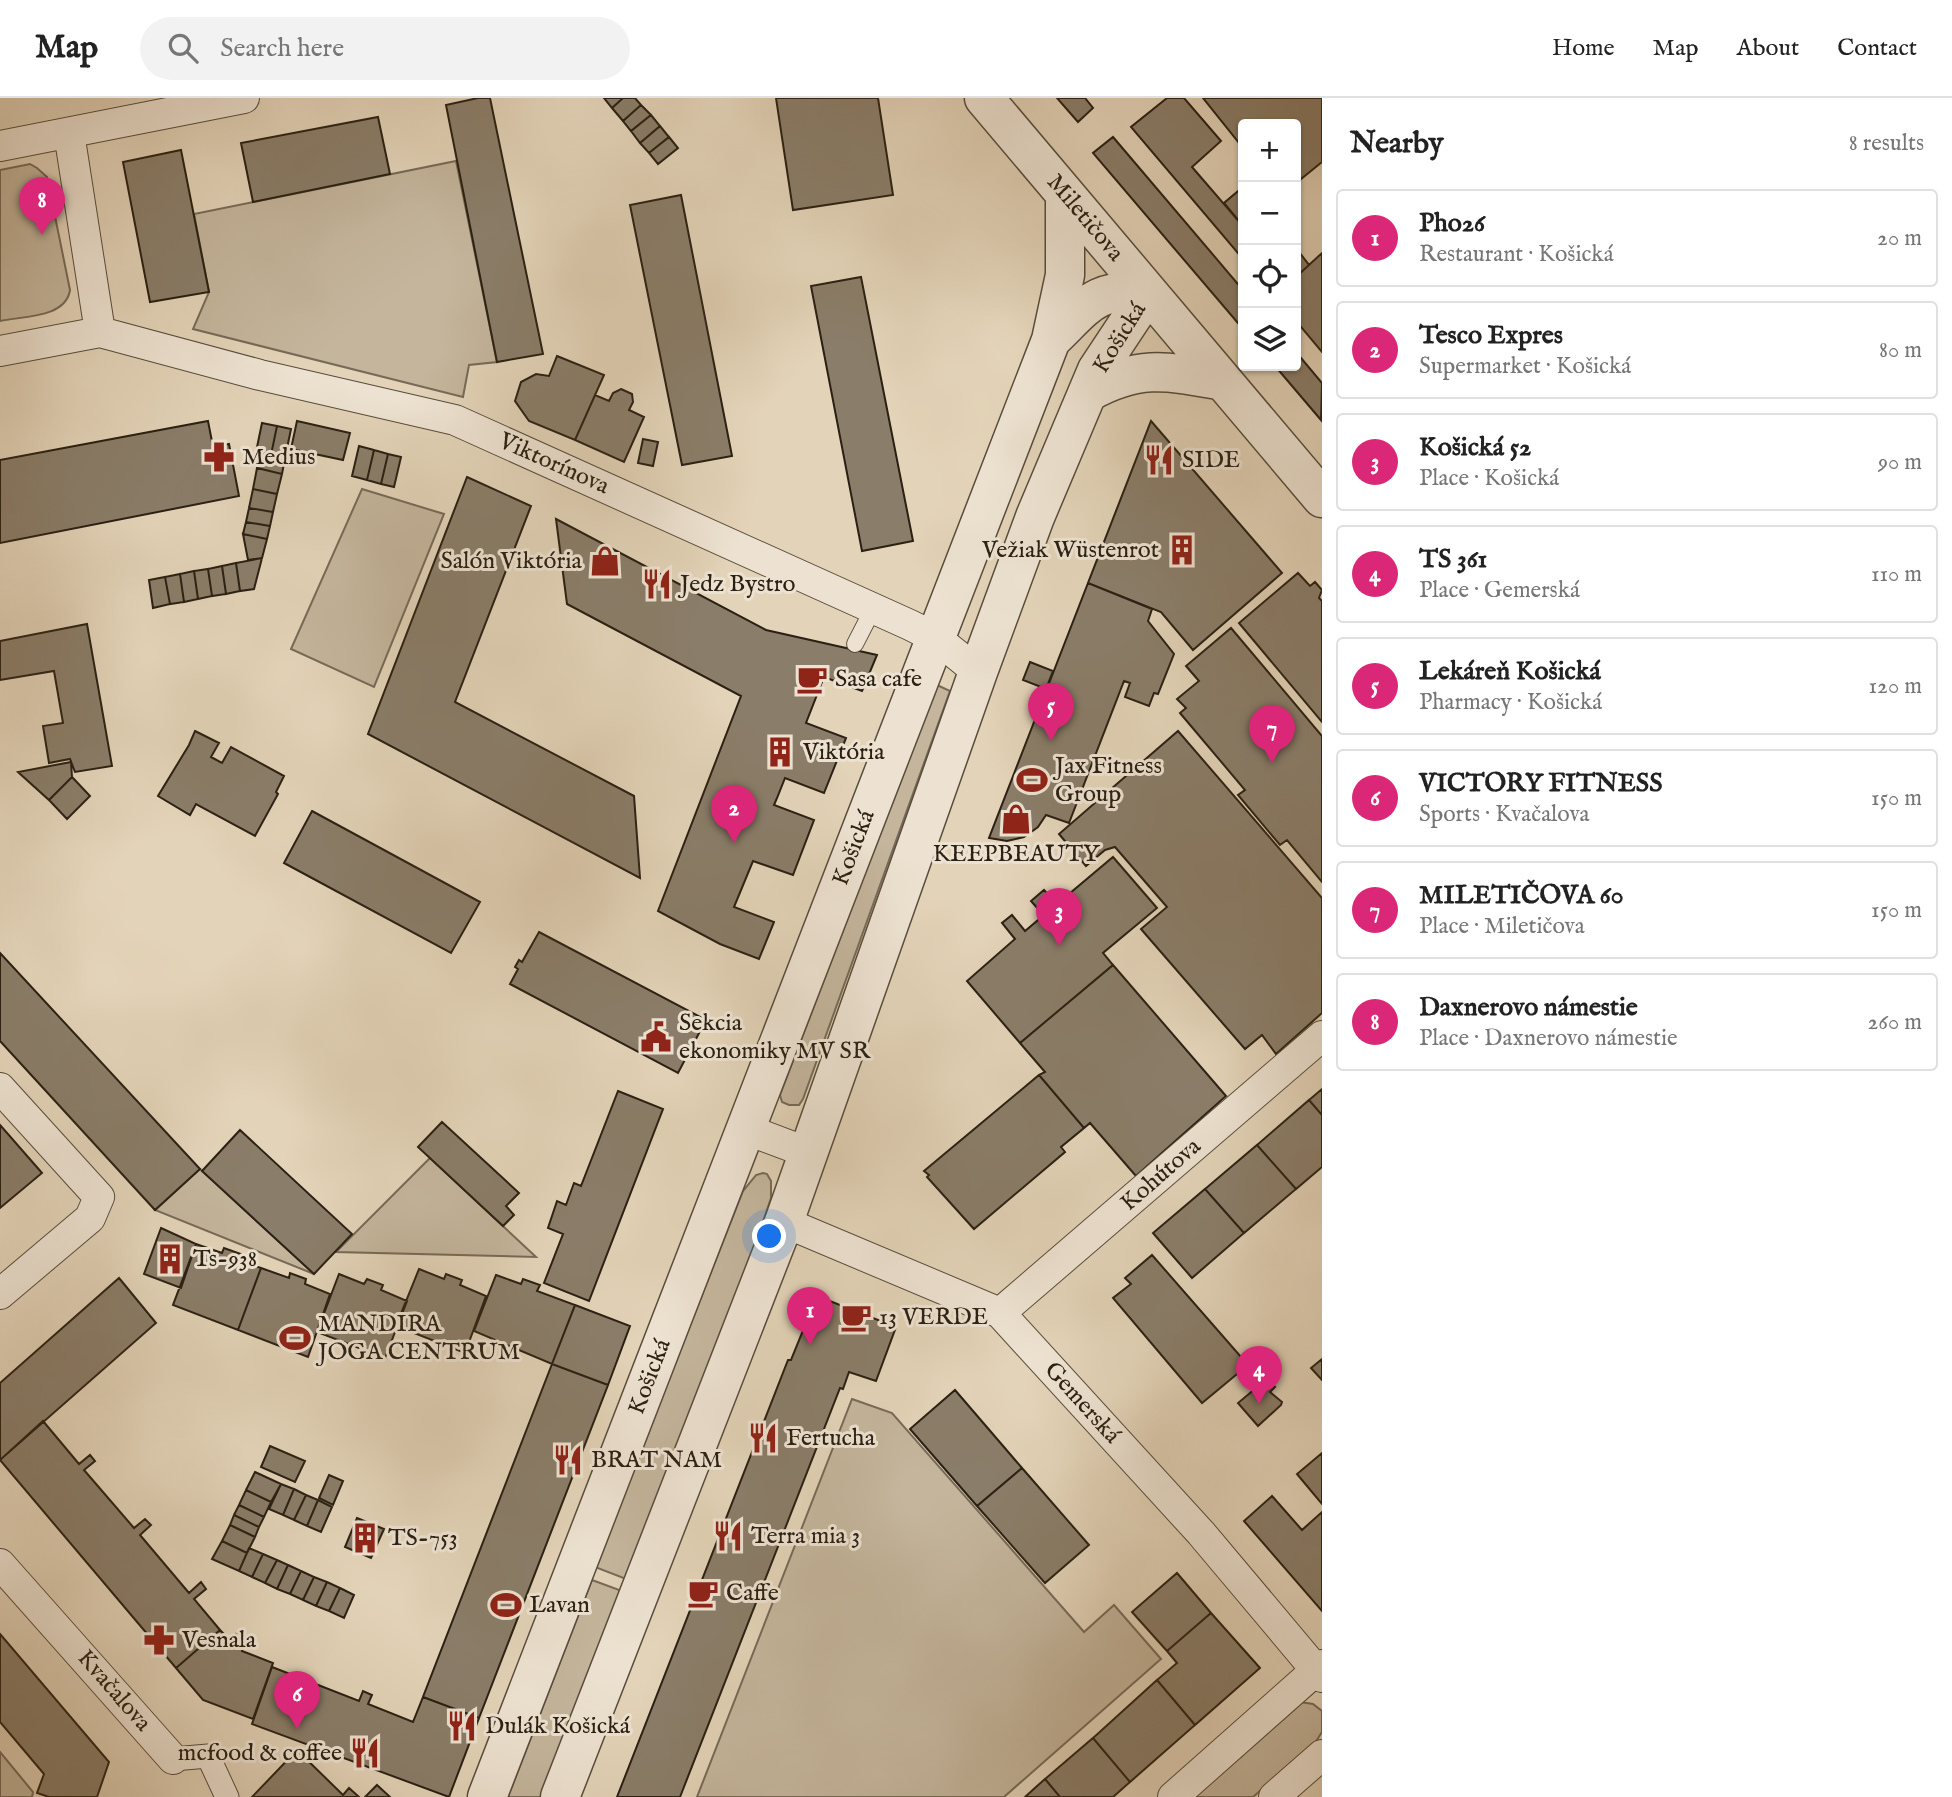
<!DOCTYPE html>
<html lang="en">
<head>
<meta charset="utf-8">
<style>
	:root { --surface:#fff; --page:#f2f2f2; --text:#222; --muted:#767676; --line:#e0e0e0; --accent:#db2777 }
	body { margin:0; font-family:"IM FELL English",serif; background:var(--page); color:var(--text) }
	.controls { position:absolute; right:21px; top:21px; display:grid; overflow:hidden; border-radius:7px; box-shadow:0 2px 5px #0004 }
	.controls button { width:63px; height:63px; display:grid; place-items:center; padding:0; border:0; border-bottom:2px solid var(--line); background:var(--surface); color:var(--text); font:35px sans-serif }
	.you { position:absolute; left:770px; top:1139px; width:24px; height:24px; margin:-18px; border:5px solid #fff; border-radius:50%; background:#1a73e8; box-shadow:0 0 0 10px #1a73e833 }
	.badge { display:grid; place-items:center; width:46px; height:46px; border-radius:50%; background:var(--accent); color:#fff; font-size:23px; font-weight:700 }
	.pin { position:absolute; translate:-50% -58px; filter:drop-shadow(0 2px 4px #0008) }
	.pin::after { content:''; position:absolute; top:37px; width:24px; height:21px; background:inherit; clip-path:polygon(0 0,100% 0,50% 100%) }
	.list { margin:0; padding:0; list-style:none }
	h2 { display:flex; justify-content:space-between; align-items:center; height:91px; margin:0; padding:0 28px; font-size:30px }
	h2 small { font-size:23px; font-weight:400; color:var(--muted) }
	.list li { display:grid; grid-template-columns:46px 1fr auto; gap:21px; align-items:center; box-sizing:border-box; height:98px; margin:0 14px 14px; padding:0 14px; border:2px solid var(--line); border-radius:7px }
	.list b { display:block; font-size:26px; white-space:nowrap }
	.list p { margin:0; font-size:23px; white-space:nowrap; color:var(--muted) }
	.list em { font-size:23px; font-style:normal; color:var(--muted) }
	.icon { flex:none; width:38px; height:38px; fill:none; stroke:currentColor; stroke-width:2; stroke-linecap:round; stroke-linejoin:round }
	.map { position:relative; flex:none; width:1322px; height:1699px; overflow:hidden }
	header { display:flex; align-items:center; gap:42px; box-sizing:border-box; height:98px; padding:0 35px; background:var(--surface); border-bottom:2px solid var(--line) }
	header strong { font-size:33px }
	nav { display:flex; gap:38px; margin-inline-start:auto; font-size:24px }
	.search { width:490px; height:63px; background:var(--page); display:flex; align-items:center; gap:18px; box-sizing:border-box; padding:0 24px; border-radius:38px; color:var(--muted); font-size:26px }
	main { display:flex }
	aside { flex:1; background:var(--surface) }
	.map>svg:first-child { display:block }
	.green { fill:#c4b59c; stroke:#776a58; stroke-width:2 }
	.building { fill:#8a7d69; stroke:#2a2013; stroke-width:2 }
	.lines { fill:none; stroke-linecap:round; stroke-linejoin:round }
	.service-casing { stroke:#584d3c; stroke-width:18 }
	.pedestrian-casing { stroke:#584d3c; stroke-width:25 }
	.minor-casing { stroke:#584d3c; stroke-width:32 }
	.tertiary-casing { stroke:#584d3c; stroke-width:41 }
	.service { stroke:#ede2d1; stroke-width:16 }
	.pedestrian { stroke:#ede2d1; stroke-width:23 }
	.minor { stroke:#ede2d1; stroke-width:30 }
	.tertiary { stroke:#ede2d1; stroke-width:38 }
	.labels { text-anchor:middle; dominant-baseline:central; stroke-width:6; stroke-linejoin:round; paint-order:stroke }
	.street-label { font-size:24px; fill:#2a2013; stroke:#ede2d1 }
	.poi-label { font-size:24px; fill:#2a2013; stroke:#ede2d1; text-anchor:start }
</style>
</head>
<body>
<header>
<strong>Map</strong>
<div class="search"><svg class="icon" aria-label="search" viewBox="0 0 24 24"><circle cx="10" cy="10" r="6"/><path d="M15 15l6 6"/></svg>Search here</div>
<nav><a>Home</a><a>Map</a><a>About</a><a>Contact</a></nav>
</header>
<main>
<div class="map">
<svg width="1322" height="1699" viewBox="0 0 1322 1699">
	<rect width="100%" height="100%" fill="#e3d3b8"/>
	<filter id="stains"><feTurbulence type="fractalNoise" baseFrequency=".00286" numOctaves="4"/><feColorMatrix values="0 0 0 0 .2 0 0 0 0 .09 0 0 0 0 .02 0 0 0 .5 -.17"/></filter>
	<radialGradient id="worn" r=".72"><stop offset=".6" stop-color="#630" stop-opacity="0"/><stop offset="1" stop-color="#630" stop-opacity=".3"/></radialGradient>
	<path class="green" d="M456,63l41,201 -28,3 -6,32 -270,-68 16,-37 -15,-78z
		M30,66l7,4 10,9 23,113c-4,28 -47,26 -70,31v-151z
		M362,391l82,25 -70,173 -83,-38z
		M937,587l13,6 -147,408 -4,6h-10l-7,-3 -2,-7z
		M430,1060l106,99 -200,-5z
		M200,1071l114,105 -159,-64z
		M763,1075l4,1 4,7v17l-23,68 -122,313 -31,-12 148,-376 13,-16z
		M852,1301l40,14 192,219 30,-27 47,54 -157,138h-307z
		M592,1482l30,11 -80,206h-34z
		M1300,1604l13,2 9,7v21l-7,11 -62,54h-72z
		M0,1654l33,40 -1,5h-32z"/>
	<path class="building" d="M478,0h12l53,256 -46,8 -51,-257z
		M604,0h19l-11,10z
		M623,0h12l6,7 -18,16 -11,-13z
		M776,0h102l15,97 -100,15z
		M1057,0h28l8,10 -15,14z
		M1167,0h17l37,43 -29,26 51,59v33l-112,-132z
		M1203,0h119v64l-21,17 -5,-7v-48h-53v24z
		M641,7l10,10 -20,16 -8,-10z
		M651,17l9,11 -20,17 -9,-12z
		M378,19l12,57 -137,28 -12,-59z
		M660,28l9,11 -20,16 -9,-10z
		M669,39l9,11 -20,16 -9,-11z
		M1113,39l130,153v39l-150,-176z
		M181,52l28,142 -59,10 -27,-140z
		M1243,89v39l-19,-23z
		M681,97l51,261 -50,9 -52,-260z
		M1296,150l13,17 -13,12z
		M1322,155v99l-26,-31v-44z
		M861,179l52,264 -51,10 -51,-265z
		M1296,254l26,31 -1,37 -46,-54h21z
		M557,258l47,19 -29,65 -46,-19 -14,-20 6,-19 15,-8 13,2z
		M621,291l11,5 1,8 -4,8 15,7 -20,45 -49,-22 20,-45 14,6 4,-8z
		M208,323l5,26 16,-3 10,52 -239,47v-83z
		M297,323l53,12 -7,27 -52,-11z
		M1151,323l131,152 -89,77 -32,-38 -73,-29z
		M262,325l15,3 -6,29 -15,-3z
		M277,328l14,3 -6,29 -14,-3z
		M643,341l15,3 -5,24 -15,-3z
		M359,348l15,4 -7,30 -15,-4z
		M374,352l14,4 -7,30 -14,-4z
		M260,354l25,6 -3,16 -25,-6z
		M388,356l13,3 -7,30 -13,-3z
		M257,370l25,6 -5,20 -24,-5z
		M467,379l64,29 -76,196 179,94 6,82 -272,-144z
		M253,391l24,5 -4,18 -24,-4z
		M249,410l24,4 -3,14 -24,-4z
		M556,421l210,111 111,25 -15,36 -38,-14 -18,46 40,15 -22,55 -39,-15 -8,20 -3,7 40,15 -21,55 -40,-14 -19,46 40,15 -15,37 -39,-15 -62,-33 83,-215 -174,-92z
		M246,424l24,4 -3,13 -24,-5z
		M243,436l24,5 -5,19 -14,2z
		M262,460l-8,31 -14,2 -4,-28z
		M236,465l4,28 -14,3 -4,-28z
		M222,468l4,28 -14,2 -4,-27z
		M208,471l4,27 -14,3 -4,-28z
		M194,473l4,28 -14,3 -4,-28z
		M1298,475l12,13 5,-4 7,8 -3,8 3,3v121l-83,-99z
		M180,476l4,28 -14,2 -5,-27z
		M165,479l5,27 -17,4 -4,-28z
		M1088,485l64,26 -4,12 26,33 -16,40 -4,-1 -5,13 -24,-9 5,-14 -6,-2 -55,142 -23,-8 -8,12 -14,10 -17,4 -18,-3z
		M87,526l25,142 -37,6 -5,-13 -21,4 -6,-37 20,-3 -9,-52 -54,9v-39z
		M1231,530l91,108v146l-35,-42 -7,5 -42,-50 7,-5 -65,-77 6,-5 -9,-9 22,-18 -13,-15z
		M1030,564l23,9 -7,18 -23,-9z
		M195,633l24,12 -8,14 11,6 9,-16 53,29 -8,16 2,2 -23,42 -59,-32 -6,11 -32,-19 31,-51z
		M1178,633l144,167v115l-46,41 -14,-19 -17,14 -104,-120 26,-22 -52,-60 -10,3 -19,16 -27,-32z
		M71,664l1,15 -23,23 -31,-28z
		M72,679l18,19 -23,23 -18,-19z
		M312,713l168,91 -29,51 -167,-90z
		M1113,759l44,51 -54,45 10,12 -93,78 -53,-62 48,-42 -13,-16 10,-8 13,16z
		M1044,792l8,9 -13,11 -8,-9z
		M539,834l167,88 -28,53 -168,-89 8,-15 -3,-2 4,-7 3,2z
		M0,855l200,216 -45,41 -155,-169z
		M1113,867l113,131 -90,80 -46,-53 -6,5 -45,-53 6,-3 -25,-29z
		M1039,977l45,53 -23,19 4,5 -91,77 -47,-52 2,-2 -5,-4z
		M1322,991v26l-13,-15z
		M618,993l45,18 -74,192 -45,-18 19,-49 -15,-6 9,-27 9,4 8,-22 7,3z
		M1309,1002l13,15v52l-26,22 -39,-44z
		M442,1024l77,71 -13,13 8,9 -11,11 -85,-79z
		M0,1027l42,48 -42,35z
		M240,1032l112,104 -38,40 -112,-103z
		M1257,1047l39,44 -52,44 -39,-44z
		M1205,1091l39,44 -52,45 -39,-45z
		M161,1130l35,16 -15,44 -37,-14z
		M196,1146l26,9 2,-5 17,6 -2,6 22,8 -23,62 -65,-25z
		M1152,1157l96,110 -46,38 -89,-105 18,-14 -6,-6z
		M261,1170l28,10 1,-5 16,6 -1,5 25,10 -22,63 -70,-27z
		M419,1171l25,10 2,-5 16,6 -2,5 26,11 -21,57 -69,-27z
		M339,1176l25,10 3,-5 16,6 -2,5 26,11 -22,57 -68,-26z
		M496,1177l25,9 2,-5 17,6 -3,6 38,14 -23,59 -78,-33z
		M119,1180l37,45 -156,137v-77z
		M817,1198l79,31 -20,54 -27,-9 -6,17 -3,-1 -160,409h-63l171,-437h3z
		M575,1207l55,21 -22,59 -56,-21z
		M1322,1261v21l-11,-12z
		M552,1266l56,21 -129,333 -56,-21z
		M1271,1284l4,5 -5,5 12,10 -1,3 -23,21 -20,-23 24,-20 3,4z
		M955,1292l67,78 -45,38 -67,-77z
		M43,1323l36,43 11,-9 5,6 -11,9 50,58 11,-9 6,6 -11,10 49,58 12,-11 5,7 -12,10 26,31 -44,38 -176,-208z
		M270,1348l35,15 -10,21 -34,-15z
		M1322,1355v51l-25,-30z
		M1022,1370l67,77 -44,38 -68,-77z
		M255,1374l26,12 -10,18 -25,-12z
		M329,1377l14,6 -10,24 -14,-7z
		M281,1386l13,5 -11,26 -14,-6z
		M294,1391l12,6 -12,25 -11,-5z
		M246,1392l25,12 -7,15 -25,-12z
		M306,1397l12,5 -11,26 -13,-6z
		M1272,1398l30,34 20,-18v99l-78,-90z
		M318,1402l14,7 -11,25 -14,-6z
		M239,1407l25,12 -5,10 -25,-12z
		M234,1417l25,12 -4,10 -25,-12z
		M357,1420l27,11 -13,29 -26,-11z
		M230,1427l25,12 -8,16 -25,-12z
		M222,1443l25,12 -8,18 -27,-12z
		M249,1450l14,6 -11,23 -13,-6z
		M263,1456l14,6 -12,23 -13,-6z
		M277,1462l11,5 -11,24 -12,-6z
		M288,1467l13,6 -11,23 -13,-5z
		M301,1473l13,6 -11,23 -13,-6z
		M1177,1475l34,40 -44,38 -35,-39z
		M314,1479l13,5 -11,24 -13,-6z
		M327,1484l13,6 -11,23 -13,-5z
		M340,1490l14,7 -10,23 -15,-7z
		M1211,1515l49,55 -65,57 -38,-45 20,-17 -10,-12z
		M220,1532l11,11 -1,5 3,1 3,-13 8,2 -2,15 31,12 -20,56 -50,-19 -27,-32z
		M0,1536l109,128 -12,35h-48l-12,-4 7,-19 -44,-52z
		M272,1569l87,34 4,-10 9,4 -4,9 45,18 10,-25 56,21 -30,79 -197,-73z
		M1157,1582l38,45 -65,57 -37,-44z
		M1093,1640l37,44 -17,15h-53l-15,-18z
		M297,1652l46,45 6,-7 10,9h-107z
		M1045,1681l15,18h-35l11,-10z
		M377,1687l13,12h-25z"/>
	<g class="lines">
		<g class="service-casing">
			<path id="service" d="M855,546l18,-35"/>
		</g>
		<g class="pedestrian-casing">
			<path id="pedestrian" d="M173,1661l35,-3 19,41"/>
		</g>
		<g class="minor-casing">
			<path id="minor" d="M69,35l31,199
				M0,48l244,-48
				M0,253l100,-19 160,43 195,45 455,205 26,13 42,34
				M0,990l99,109 -9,21 -90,76
				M745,1031l64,24
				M784,1124l216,91 201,220 121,144
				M1000,1215l322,-277
				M0,1466l173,195
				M1173,1699l149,-132
				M1274,1699l48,-42"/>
		</g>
		<g class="tertiary-casing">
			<path id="tertiary" d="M984,0l338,400
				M1051,242l14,-65v-81
				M1089,294c51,-28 78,-21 134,-11
				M487,1699l564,-1457c35,-33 44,-54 97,-47
				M560,1699l224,-575 194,-550 57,-155 62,-147 51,-77"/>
		</g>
		<use href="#service" class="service"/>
		<use href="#pedestrian" class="pedestrian"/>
		<use href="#minor" class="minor"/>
		<use href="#tertiary" class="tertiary"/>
	</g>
	<defs>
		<g id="pharmacy-bare" transform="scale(2.415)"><path d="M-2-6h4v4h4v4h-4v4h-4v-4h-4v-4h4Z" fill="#8f2418" stroke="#ede2d1" stroke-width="2.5" paint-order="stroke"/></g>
		<g id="restaurant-bare" transform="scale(2.415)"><path d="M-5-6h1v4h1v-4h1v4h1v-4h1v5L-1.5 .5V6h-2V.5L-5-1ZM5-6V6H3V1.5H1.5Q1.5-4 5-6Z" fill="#8f2418" stroke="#ede2d1" stroke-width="2.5" paint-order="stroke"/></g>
		<g id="building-bare" transform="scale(2.415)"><path d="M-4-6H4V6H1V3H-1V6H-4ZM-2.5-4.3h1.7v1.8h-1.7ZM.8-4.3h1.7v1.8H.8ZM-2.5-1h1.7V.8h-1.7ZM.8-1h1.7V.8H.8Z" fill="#8f2418" stroke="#ede2d1" stroke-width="2.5" paint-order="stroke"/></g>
		<g id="shop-bare" transform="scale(2.415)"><path d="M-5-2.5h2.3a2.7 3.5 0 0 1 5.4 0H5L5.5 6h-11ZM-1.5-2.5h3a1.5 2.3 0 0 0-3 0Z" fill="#8f2418" stroke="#ede2d1" stroke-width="2.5" paint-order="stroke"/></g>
		<g id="cafe-bare" transform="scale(2.415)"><path d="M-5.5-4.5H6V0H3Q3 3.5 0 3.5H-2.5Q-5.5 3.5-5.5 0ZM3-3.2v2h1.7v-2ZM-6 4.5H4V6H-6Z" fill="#8f2418" stroke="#ede2d1" stroke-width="2.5" paint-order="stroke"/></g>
		<g id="stadium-bare" transform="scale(2.415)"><path d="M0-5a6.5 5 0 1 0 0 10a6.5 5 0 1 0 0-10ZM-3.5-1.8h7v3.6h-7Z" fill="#8f2418" stroke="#ede2d1" stroke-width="2.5" paint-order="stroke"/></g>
		<g id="civic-bare" transform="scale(2.415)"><path d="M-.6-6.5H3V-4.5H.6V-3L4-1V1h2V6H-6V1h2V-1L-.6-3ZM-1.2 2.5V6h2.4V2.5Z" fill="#8f2418" stroke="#ede2d1" stroke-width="2.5" paint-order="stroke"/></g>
	</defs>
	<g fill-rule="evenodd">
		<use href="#pharmacy-bare" x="219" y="359"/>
		<use href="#restaurant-bare" x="1159" y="362"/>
		<use href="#building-bare" x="1182" y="452"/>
		<use href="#shop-bare" x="605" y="463"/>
		<use href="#restaurant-bare" x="657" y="486"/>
		<use href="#cafe-bare" x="812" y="581"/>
		<use href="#building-bare" x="780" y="654"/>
		<use href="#stadium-bare" x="1032" y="682"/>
		<use href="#shop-bare" x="1016" y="721"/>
		<use href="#civic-bare" x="656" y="939"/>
		<use href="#building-bare" x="170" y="1161"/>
		<use href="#cafe-bare" x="856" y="1219"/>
		<use href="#stadium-bare" x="295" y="1240"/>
		<use href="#restaurant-bare" x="763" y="1340"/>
		<use href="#restaurant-bare" x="568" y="1362"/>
		<use href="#restaurant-bare" x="728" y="1438"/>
		<use href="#building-bare" x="365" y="1440"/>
		<use href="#cafe-bare" x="703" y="1495"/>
		<use href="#stadium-bare" x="506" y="1507"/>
		<use href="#pharmacy-bare" x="159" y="1542"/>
		<use href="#restaurant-bare" x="462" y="1628"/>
		<use href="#restaurant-bare" x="365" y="1655"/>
	</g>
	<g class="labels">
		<g class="street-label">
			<text transform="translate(1085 120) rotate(50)">Miletičova</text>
			<text transform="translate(1120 240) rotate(-58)">Košická</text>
			<text transform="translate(554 366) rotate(24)">Viktorínova</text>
			<text transform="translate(854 750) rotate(-69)">Košická</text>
			<text transform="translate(1161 1077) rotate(-41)">Kohútova</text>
			<text transform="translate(650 1279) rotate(-69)">Košická</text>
			<text transform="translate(1082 1305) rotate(48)">Gemerská</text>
			<text transform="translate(114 1593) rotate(49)">Kvačalova</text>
		</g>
		<g class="poi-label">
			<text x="242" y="359">Medius</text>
			<text x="1182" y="362">SIDE</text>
			<text x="1159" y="452" text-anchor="end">Vežiak Wüstenrot</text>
			<text x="582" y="463" text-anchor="end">Salón Viktória</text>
			<text x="680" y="486">Jedz Bystro</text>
			<text x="835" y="581">Sasa cafe</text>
			<text x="803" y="654">Viktória</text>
			<text x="1055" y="668">Jax Fitness<tspan x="1055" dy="28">Group</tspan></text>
			<text x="1016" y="756" text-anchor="middle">KEEPBEAUTY</text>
			<text x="679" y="925">Sekcia<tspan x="679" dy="28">ekonomiky MV SR</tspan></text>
			<text x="193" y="1161">Ts-938</text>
			<text x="879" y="1219">13 VERDE</text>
			<text x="318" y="1226">MANDIRA<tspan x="318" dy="28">JOGA CENTRUM</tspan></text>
			<text x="786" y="1340">Fertucha</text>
			<text x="591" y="1362">BRAT NAM</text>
			<text x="751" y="1438">Terra mia 3</text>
			<text x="388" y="1440">TS-753</text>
			<text x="726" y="1495">Caffe</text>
			<text x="529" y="1507">Lavan</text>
			<text x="182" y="1542">Vesnala</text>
			<text x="485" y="1628">Dulák Košická</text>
			<text x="342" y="1655" text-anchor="end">mcfood &amp; coffee</text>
		</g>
	</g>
	<rect width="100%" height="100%" filter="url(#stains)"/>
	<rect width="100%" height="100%" fill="url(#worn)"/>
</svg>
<div class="controls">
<button>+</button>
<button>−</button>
<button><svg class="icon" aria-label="locate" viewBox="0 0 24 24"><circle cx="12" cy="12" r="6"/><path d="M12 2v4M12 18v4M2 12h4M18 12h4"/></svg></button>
<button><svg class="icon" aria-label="layers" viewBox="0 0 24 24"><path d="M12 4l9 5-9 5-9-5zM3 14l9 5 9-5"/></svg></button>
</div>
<div class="you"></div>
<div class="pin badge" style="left:810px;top:1247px">1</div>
<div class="pin badge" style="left:734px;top:745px">2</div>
<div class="pin badge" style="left:1059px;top:848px">3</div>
<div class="pin badge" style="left:1259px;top:1306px">4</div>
<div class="pin badge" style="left:1051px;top:643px">5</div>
<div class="pin badge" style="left:297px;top:1631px">6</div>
<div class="pin badge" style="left:1272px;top:665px">7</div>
<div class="pin badge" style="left:42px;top:137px">8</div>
</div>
<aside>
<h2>Nearby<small>8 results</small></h2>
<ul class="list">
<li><span class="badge">1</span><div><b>Pho26</b><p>Restaurant · Košická</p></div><em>20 m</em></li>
<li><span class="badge">2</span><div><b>Tesco Expres</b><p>Supermarket · Košická</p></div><em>80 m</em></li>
<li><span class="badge">3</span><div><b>Košická 52</b><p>Place · Košická</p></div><em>90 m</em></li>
<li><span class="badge">4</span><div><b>TS 361</b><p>Place · Gemerská</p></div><em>110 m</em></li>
<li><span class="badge">5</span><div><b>Lekáreň Košická</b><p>Pharmacy · Košická</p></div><em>120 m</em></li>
<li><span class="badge">6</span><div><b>VICTORY FITNESS</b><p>Sports · Kvačalova</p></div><em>150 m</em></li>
<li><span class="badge">7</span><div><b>MILETIČOVA 60</b><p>Place · Miletičova</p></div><em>150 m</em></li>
<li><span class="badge">8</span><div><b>Daxnerovo námestie</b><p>Place · Daxnerovo námestie</p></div><em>260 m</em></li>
</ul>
</aside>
</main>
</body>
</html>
